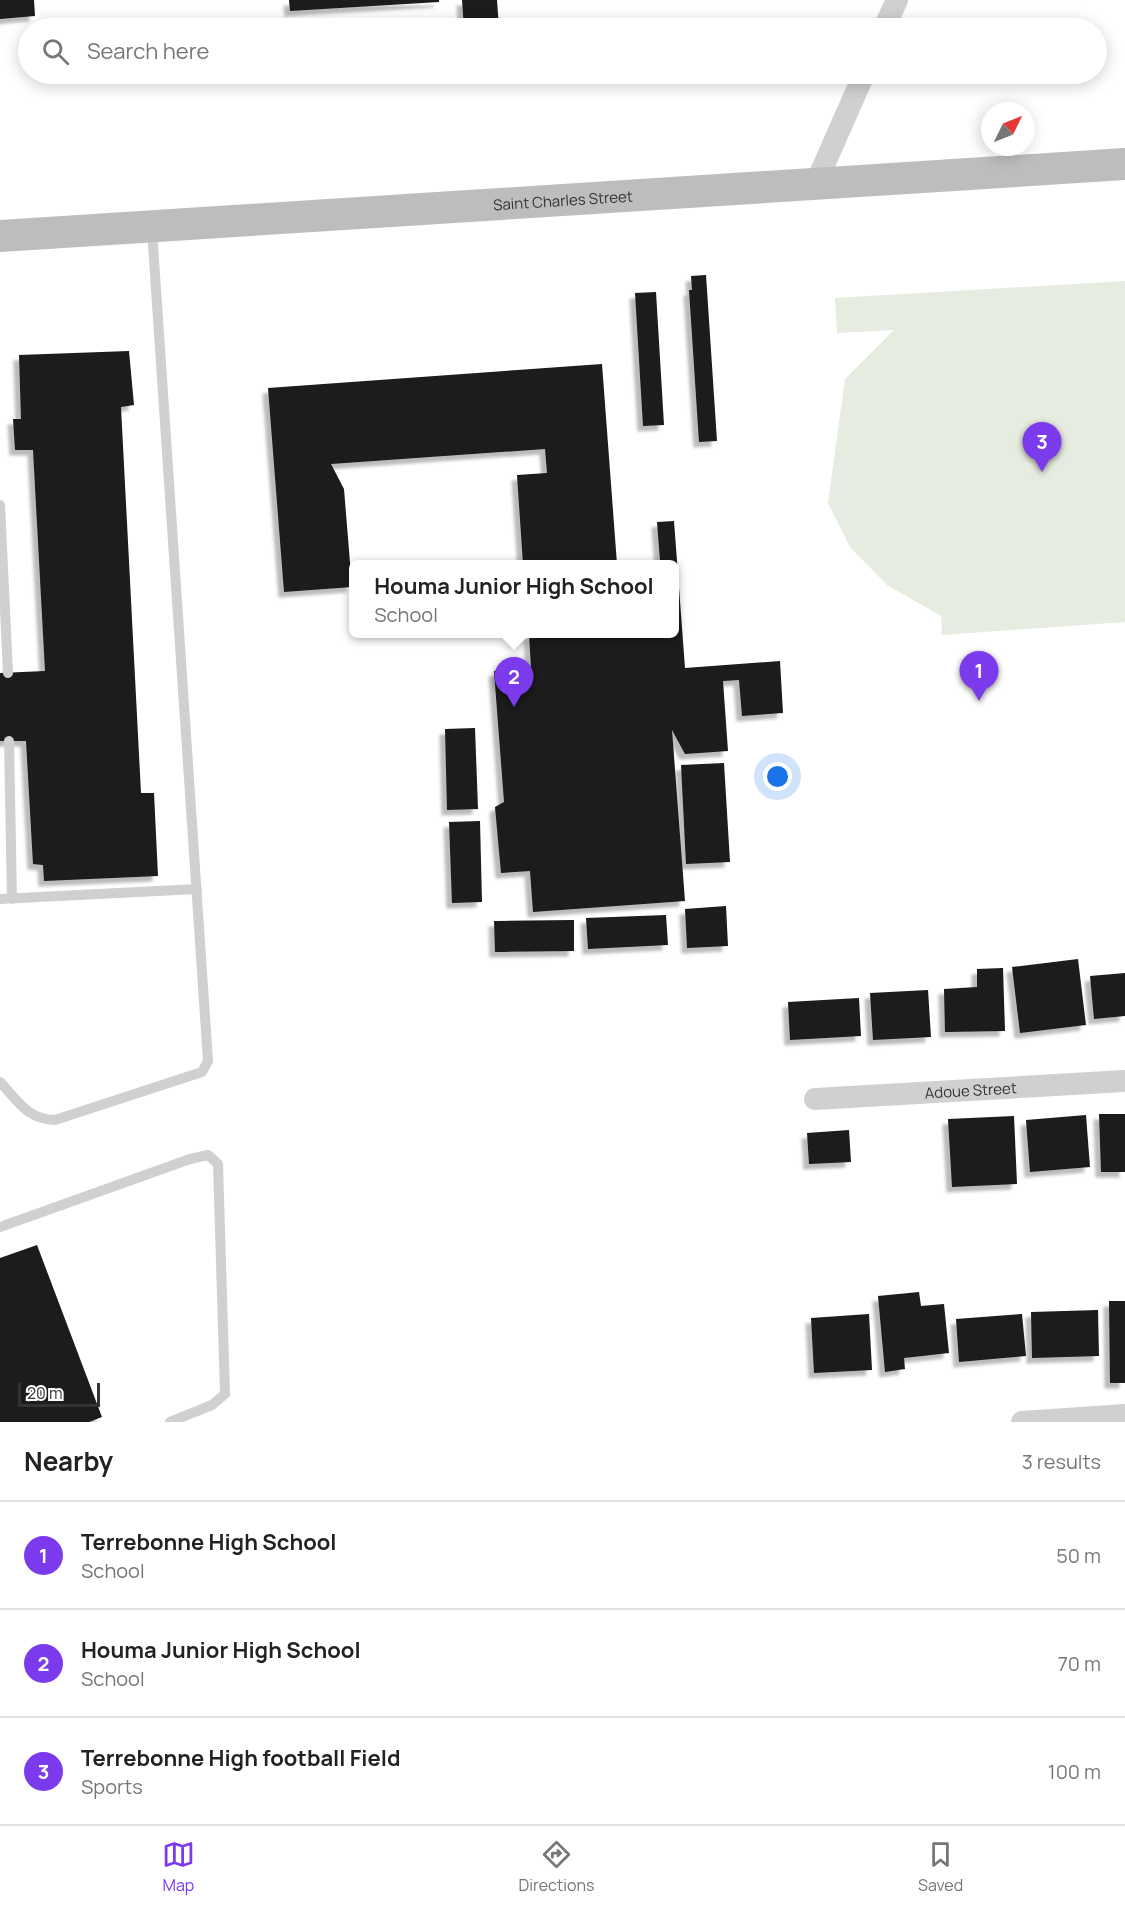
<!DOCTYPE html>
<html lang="en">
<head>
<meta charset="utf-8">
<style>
	:root { --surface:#fff; --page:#f6f6f6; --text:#222; --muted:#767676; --line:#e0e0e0; --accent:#7c3aed }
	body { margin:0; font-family:Manrope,sans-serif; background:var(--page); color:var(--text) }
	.compass { position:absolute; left:981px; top:102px; width:54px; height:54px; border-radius:50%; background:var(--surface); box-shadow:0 3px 15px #0003; rotate:47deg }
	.scale { position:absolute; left:18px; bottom:15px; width:82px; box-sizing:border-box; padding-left:6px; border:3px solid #333; border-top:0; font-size:16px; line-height:21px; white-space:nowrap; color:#333; -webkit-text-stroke:4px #fff; paint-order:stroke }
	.you { position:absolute; left:778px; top:777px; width:21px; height:21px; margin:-15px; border:4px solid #fff; border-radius:50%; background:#1a73e8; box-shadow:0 0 0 9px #1a73e833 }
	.badge { display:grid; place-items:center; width:39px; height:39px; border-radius:50%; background:var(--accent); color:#fff; font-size:20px; font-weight:700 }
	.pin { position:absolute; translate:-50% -50px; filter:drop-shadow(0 2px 3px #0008) }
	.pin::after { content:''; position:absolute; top:32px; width:21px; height:18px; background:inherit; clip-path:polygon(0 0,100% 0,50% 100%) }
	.popup { position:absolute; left:349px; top:560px; width:330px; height:78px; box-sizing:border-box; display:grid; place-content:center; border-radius:9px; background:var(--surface); filter:drop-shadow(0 2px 4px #0005); font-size:20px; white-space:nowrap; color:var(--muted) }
	.popup b { font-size:22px; color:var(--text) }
	.popup::after { content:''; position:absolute; left:50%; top:100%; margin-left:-12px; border:12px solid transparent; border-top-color:var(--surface) }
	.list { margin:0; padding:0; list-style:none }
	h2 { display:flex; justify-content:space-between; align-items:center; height:78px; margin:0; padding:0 24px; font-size:26px }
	h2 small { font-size:20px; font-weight:400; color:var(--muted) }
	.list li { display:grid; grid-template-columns:39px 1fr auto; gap:18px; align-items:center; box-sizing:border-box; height:108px; padding:0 24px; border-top:2px solid var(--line) }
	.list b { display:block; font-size:22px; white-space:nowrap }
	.list p { margin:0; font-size:20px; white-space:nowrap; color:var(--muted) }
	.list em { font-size:20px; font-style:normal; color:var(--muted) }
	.icon { flex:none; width:33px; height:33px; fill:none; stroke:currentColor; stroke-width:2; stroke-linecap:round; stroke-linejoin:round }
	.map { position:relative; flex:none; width:1125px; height:1422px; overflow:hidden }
	.search { position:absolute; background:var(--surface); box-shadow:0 3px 15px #0003; left:18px; right:18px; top:18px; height:66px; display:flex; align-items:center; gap:15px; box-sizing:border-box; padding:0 21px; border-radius:33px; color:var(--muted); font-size:22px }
	.sheet { height:402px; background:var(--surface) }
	nav { display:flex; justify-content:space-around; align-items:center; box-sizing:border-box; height:84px; border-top:2px solid var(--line); background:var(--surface); font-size:16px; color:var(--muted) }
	nav a { display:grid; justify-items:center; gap:3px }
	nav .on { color:var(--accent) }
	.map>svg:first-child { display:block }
	.green { fill:#e6ecdf }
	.building { fill:#1a1a1a; filter:url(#shadow) }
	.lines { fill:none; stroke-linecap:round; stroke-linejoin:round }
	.lane { stroke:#d0d0d0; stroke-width:10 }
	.street { stroke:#d0d0d0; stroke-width:22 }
	.secondary { stroke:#bdbdbd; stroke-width:32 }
	.labels { text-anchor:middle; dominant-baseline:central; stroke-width:6; stroke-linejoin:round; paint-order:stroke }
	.street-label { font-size:15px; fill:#333; stroke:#fff }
</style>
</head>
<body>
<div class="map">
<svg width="1125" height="1422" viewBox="0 0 1125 1422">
	<defs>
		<filter id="shadow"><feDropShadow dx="-5.5" dy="5.5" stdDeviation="1.5" flood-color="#0004"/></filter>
	</defs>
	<rect width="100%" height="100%" fill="#fff"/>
	<path class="green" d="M1125,281v341l-183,13 -1,-19 -54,-31 -37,-38 -22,-44 17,-124 49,-49 -57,3 -2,-35z"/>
	<path class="building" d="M0,0h34l1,16 -35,3z
		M289,0h150v2l-149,9z
		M462,0h35l2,28h-35z
		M706,275l11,166 -18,1 -10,-152h3l-1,-14z
		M656,292l8,133 -21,1 -8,-133z
		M129,351l5,54 -13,2 20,386h13l4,83 -114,5 -1,-16 -10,-1 -7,-123h-26v-68l45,-2 -12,-221h-18l-2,-31h8l-2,-64z
		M602,364l15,200h-94l-6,-89 30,-2 -2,-24 -214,15 13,25 8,98 -68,5 -16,-204z
		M674,521l11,147 95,-7 3,52 -41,3 -3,-36 -16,1 5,70 -43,3 -13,-24 13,171 -152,11 -3,-41 -29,2 -6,-66 9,-5 -10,-131 37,-3 -2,-34h145v-70l-35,-1 21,-2 -3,-39z
		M475,728l3,81 -31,1 -2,-81z
		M724,763l6,99 -44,2 -5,-99z
		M480,821l2,81 -30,1 -3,-81z
		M726,906l2,40 -41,2 -2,-39z
		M666,915l2,30 -80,4 -2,-31z
		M574,920v31l-79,1 -1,-31z
		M1078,959l8,66 -66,8 -8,-66z
		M1003,968l2,63 -60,1 -1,-43 33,-2v-18z
		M1125,973v43l-31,3 -4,-43z
		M928,990l3,47 -58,3 -3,-47z
		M859,998l2,38 -71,4 -2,-38z
		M1099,1114h26v58h-24z
		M1086,1115l4,52 -60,5 -4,-52z
		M1014,1116l3,68 -65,3 -4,-68z
		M849,1130l2,32 -42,2 -2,-31z
		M37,1245l65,172 -13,5h-89v-164z
		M919,1292l2,14 23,-2 5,49 -45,5 1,11 -20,3 -7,-76z
		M1109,1301h16v82h-15z
		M1098,1310l1,46 -67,2 -1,-46z
		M869,1314l3,56 -58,3 -3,-55z
		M1022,1314l4,42 -67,6 -3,-43z"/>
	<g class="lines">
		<path class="lane" d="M0,505l8,168
			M9,741l3,158
			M0,899l197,-10
			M0,1082c18,19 27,37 55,38l147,-48 6,-11 -56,-831
			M0,1227l190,-68 18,-4 10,9 7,230 -13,11 -42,17"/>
		<g class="street">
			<path d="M884,28l13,-28"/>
			<path d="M816,183l48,-109"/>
			<path id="s1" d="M815,1099l310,-18"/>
			<path d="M1022,1422l103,-7"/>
		</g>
		<path class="secondary" id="s2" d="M0,236l1125,-72"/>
	</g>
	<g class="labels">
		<g class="street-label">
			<text stroke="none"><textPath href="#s2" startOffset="564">Saint Charles Street</textPath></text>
			<text stroke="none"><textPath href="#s1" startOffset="156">Adoue Street</textPath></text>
		</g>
	</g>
</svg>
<svg class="compass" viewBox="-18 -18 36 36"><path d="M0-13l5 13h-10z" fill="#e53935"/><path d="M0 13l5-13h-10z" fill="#767676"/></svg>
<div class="scale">20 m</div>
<div class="you"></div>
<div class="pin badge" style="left:979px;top:701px">1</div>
<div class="pin badge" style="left:514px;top:707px">2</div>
<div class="popup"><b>Houma Junior High School</b>School</div>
<div class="pin badge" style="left:1042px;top:472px">3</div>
<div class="search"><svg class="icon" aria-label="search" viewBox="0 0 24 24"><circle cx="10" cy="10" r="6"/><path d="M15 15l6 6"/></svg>Search here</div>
</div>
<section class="sheet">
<h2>Nearby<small>3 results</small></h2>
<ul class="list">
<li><span class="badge">1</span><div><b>Terrebonne High School</b><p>School</p></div><em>50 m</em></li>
<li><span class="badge">2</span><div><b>Houma Junior High School</b><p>School</p></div><em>70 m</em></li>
<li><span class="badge">3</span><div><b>Terrebonne High football Field</b><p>Sports</p></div><em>100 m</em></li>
</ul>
</section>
<nav>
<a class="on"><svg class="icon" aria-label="map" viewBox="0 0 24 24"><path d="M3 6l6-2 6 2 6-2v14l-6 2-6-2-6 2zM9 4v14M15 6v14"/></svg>Map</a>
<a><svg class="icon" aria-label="directions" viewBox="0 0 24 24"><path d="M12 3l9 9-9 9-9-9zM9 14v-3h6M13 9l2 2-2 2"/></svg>Directions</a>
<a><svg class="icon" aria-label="saved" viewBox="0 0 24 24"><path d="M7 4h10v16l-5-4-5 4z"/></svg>Saved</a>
</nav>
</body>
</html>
